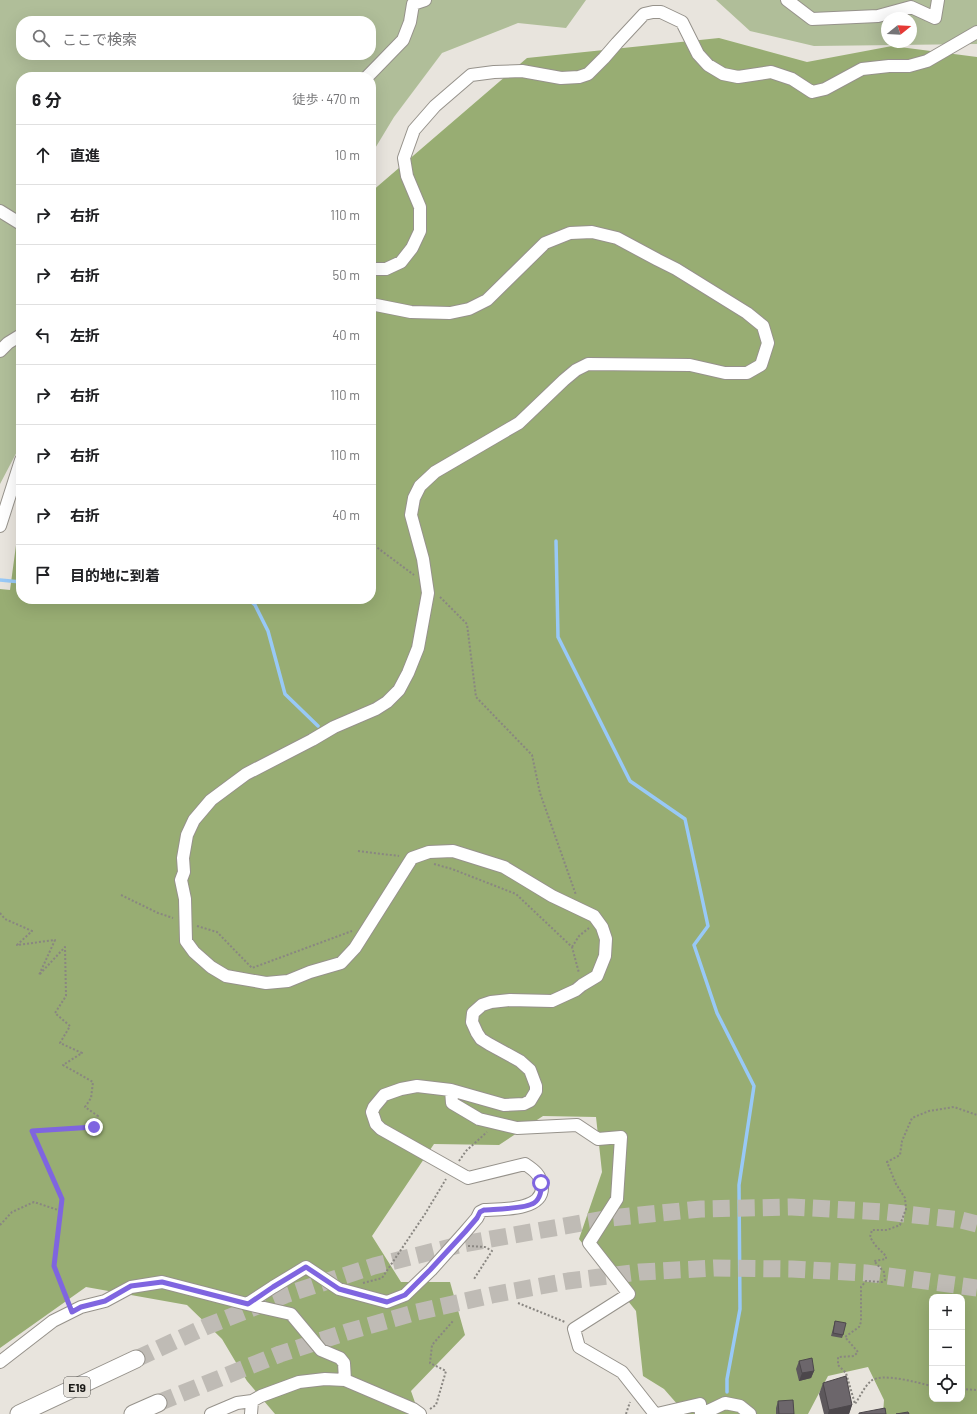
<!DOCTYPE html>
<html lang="ja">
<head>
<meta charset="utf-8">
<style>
	:root { --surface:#fff; --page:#f6f6f6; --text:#202124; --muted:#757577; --line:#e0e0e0 }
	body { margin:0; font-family:Barlow,"Noto Sans JP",sans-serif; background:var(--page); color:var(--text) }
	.controls { position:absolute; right:12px; bottom:12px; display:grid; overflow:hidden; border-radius:8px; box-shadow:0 4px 16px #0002 }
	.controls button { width:36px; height:36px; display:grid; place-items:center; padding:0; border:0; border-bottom:1px solid var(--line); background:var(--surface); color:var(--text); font:20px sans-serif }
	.compass { position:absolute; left:881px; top:12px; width:36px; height:36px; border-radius:50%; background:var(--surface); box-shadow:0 4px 16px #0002; rotate:72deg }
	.stop { position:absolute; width:12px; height:12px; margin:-9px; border:3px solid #7f65e0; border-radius:50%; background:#fff }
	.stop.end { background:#7f65e0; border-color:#fff; box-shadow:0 1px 4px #0008 }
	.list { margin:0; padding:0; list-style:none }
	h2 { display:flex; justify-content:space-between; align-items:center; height:52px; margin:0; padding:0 16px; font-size:17px }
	h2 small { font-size:13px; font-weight:400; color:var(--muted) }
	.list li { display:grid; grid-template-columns:26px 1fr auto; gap:12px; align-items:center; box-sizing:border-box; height:60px; padding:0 16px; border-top:1px solid var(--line) }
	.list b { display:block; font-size:15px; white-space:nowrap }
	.list em { font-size:13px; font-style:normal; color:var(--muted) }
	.icon { flex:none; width:22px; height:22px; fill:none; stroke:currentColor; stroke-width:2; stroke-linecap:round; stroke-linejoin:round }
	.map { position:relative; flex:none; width:977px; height:1414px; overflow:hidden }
	.search { position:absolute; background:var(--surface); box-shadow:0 4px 16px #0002; left:16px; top:16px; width:360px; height:44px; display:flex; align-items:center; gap:10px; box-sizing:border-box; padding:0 14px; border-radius:16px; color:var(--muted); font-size:15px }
	.panel { position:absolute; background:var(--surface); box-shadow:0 4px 16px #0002; left:16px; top:72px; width:360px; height:532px; border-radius:16px }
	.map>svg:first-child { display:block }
	.green { fill:#b0be99; fill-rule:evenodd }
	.forest { fill:#98ad73; fill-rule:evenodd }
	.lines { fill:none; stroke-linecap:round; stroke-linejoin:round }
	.stream { stroke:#98c9f7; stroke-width:3.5 }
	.highway-tunnel { stroke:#bfbbb5; stroke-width:17; stroke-dasharray:17 8; stroke-linecap:butt }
	.minor-casing { stroke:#96928b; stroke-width:14 }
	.highway-casing { stroke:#96928b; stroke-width:19 }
	.path { stroke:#898681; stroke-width:2; stroke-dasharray:2 2; stroke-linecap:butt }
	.minor { stroke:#fff; stroke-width:12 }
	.highway { stroke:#fff; stroke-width:17 }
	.wall { fill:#5d585c }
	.shaded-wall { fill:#4c474b }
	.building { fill:#6c666b; stroke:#4c474b }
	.route { stroke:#7f65e0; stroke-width:5 }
	.labels { text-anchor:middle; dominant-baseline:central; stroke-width:4; stroke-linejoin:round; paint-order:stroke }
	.shield { fill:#e8e4dd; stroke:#585652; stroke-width:1 }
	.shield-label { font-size:12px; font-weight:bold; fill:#1a1916 }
</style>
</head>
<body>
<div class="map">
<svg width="977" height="1414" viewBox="0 0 977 1414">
	<rect width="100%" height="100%" fill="#e8e4dd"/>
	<path class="green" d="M0,0h586l-20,28 -48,-5 -76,30 -48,64 -23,38v-78h-350v367l-21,40zM21,21h350v34h-350z
		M716,0h261v44l-163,2 -64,-15zM887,18h24v24h-24z"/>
	<path class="forest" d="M719,38l88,24 85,-16 85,11v1357h-94l1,-14 -16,-33 -40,9 -20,38h-122l-22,-25 -21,-13 -7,-65 -57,-72 23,-67 -6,-55 -53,-1 -44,29 -65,-1 -62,92 29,46h49l15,53 -54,56 8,23h-144l-28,-33 -25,-42 -35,-34 -101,-18 -86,61v-759l10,1 11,-82v91h350v-407l156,-134zM932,1297h30v102h-30z"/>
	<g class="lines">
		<path class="stream" d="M556,541l2,96 72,144 55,38 23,107 -14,19 23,68 37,73 -15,99 1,124 -13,70v13
			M0,580l21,2
			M248,599l7,6 13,26 17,63 33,32"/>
		<path class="highway-tunnel" d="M136,1359l69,-32 80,-32 89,-29 89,-22 147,-26 91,-9 91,-2 94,5 75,8 16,4
			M158,1403l122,-49 67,-22 70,-20 75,-17 76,-14 72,-9 75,-4 77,1 74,4 111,15"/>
		<g class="minor-casing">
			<path id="minor" d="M787,0l25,19 66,-3 33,-9 24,11 3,-18
				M367,77l36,-37 7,-18 3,-18 12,-4
				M0,211l21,13
				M371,269h15l15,-7 11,-14 8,-17v-24l-13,-31 -3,-18 10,-28 21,-24 36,-31 23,-3 28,-1 39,7 18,-1 9,-3 16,-16 13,-15 27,-29 9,-2h8l21,10 16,32 10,11 15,9 15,3 33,-5 21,7 20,13 13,-3 37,-20 27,-3h20l18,-5 50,-29
				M0,351l8,-8 13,-8
				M0,526l21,-66
				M451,1090l1,13 27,16 38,9 60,-3 21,14 23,-2 -4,62 -28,44 40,51 -55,35 5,18 43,25 33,42
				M247,1304l26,-17 33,-20 33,22 48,13 18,-7 26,-25 34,-38 12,-14 3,-6 4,-2c16,-1 59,1 58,-23 -1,-12 -8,-17 -17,-23l-57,14 -87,-49 -5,-5 -4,-12 2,-5 10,-12 17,-6 16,-3 34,4 53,15 20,-1 6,-3 6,-10v-5l-6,-16 -10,-9 -31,-17 -8,-5 -4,-6 -5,-11 1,-9 9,-8 9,-3 19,-2 42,1 24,-11 6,-5 15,-9 8,-20 1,-17 -4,-12 -8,-11 -42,-20 -48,-29 -51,-16 -24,1 -17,6 -57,90 -14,15 -31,9 -22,9 -22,2 -40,-7 -15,-9 -17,-15 -8,-11 -1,-42 -4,-19 3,-8 -1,-14 4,-23 7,-15 17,-20 35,-26 66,-34 22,-13 42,-18 11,-7 12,-12 9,-17 10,-25 10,-55 -5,-34 -12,-44 3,-17 6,-12 15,-14 84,-49 45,-43 12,-10 12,-6 102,1 35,8h22l14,-8 7,-22 -5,-17 -16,-13 -71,-44 -18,-9 -41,-22 -25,-6 -22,1 -25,10 -58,57 -18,9 -19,4 -39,-1 -40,-8
				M0,1362l53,-41 28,-14 24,-6 26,-14 31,-5 85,22 44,10 30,36 19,8 4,5 1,17
				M211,1414l26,-11 15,-2 9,-5 38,-14 26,-3 20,1 68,29 7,5
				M251,1414l1,-13
				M657,1414l43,-10 1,10
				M702,1414l23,-11 15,3 10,8"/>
		</g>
		<g class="highway-casing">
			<path id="highway" d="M19,1414l117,-55
				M133,1414l25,-11"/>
		</g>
		<path class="path" d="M371,543l43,32
			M440,597l27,27 9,73 56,58 8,38 36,102
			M358,851l41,5
			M434,864l18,5 64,25 56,53 7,26
			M121,895l37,18 15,5
			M0,913l5,6 27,12 -15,14 38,-5 -16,35 26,-28 1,49 -11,17 15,13 -10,17 22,10 -19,12 30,17 -2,16 -6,9 13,9 -4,11 -61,4 29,68 -8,67 14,35
			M197,926l20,6 35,36 100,-37
			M572,947l7,-11 10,-8
			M459,1161l7,-10 21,-19
			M0,1225l12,-13 22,-10 27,9
			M468,1246l17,1 7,4 -18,28
			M363,1283l19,-5 43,-64 21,-35
			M518,1303l47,19
			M932,1386c-14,-3 -50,-14 -61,-5 -7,6 -11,16 -16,23l-9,-31 -8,-8v-8l16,-1 4,-4 -13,-15 14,-10 2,-5v-35l5,-6 16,1 3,-2 -1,-8 -10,-11 12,-2v-3l-11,-11 -5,-8 2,-7h15l13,-5 6,-16 -1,-11 -9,-14 -9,-22 13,-7 2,-14 10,-23 17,-7 25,-4 23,8
			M962,1389l15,1
			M430,1409l6,-4 10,-34 -16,-8 2,-18 21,-24
			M626,1414l4,-12"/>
		<use href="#minor" class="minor"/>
		<use href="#highway" class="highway"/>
	</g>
	<path class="wall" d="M835,1321l8,14 -1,3 -11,-2z
		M799,1361l15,10 -3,7 -12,3 -3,-12z
		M823,1383l29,22 -3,9h-25l-5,-20z
		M778,1401l16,13h-18v-6z"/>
	<path class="shaded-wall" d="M814,1371l-3,7 -12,3 3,-8z
		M852,1405l-3,9h-21l1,-4z"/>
	<path class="building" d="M835,1321l11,2 -3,12 -10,-2z
		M812,1358l2,13 -12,2 -3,-12z
		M846,1376l6,29 -23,5 -6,-27z
		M793,1400l1,14h-15l-1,-13z
		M885,1408l1,6h-27v-1z
		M908,1412l1,2h-13z"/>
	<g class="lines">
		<path class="route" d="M94,1127l-62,4 30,68 -8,67 18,46 9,-5 24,-6 26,-15 31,-4 86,22 25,-17 33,-20 33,22 48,13 18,-7 25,-25 35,-38 12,-14 3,-6 4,-2c12,-1 41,-1 50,-7 6,-4 8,-13 7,-20"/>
	</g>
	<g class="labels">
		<rect class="shield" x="64" y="1377" width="26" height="20" rx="3"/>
		<g class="shield-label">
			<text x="77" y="1387">E19</text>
		</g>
	</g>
</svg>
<div class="controls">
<button>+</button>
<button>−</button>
<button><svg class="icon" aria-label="locate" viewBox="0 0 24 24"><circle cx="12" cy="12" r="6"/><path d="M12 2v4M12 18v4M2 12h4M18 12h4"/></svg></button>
</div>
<svg class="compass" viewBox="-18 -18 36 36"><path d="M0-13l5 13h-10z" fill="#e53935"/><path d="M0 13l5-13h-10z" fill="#757577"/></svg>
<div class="stop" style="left:541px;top:1183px"></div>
<div class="stop end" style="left:94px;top:1127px"></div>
<div class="search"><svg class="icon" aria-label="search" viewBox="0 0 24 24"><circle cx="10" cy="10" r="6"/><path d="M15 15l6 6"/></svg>ここで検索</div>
<section class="panel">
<h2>6 分<small>徒歩 · 470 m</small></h2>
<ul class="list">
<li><svg class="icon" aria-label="ahead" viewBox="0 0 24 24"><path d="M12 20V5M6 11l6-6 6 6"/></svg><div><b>直進</b></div><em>10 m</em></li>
<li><svg class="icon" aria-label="right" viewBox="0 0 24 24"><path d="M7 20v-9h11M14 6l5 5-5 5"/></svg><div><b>右折</b></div><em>110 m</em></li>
<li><svg class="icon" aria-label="right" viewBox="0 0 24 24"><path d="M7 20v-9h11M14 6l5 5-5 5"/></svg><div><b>右折</b></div><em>50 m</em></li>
<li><svg class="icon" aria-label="left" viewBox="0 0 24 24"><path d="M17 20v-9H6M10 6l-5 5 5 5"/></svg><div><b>左折</b></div><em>40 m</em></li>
<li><svg class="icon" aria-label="right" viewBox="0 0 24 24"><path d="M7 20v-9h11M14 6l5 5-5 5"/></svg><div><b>右折</b></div><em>110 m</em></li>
<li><svg class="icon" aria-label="right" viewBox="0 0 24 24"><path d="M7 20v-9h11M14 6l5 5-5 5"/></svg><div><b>右折</b></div><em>110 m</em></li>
<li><svg class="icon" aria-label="right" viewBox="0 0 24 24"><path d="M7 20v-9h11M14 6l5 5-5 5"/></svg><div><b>右折</b></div><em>40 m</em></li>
<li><svg class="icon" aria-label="arrive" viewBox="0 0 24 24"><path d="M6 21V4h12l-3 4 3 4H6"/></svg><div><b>目的地に到着</b></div></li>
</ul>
</section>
</div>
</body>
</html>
